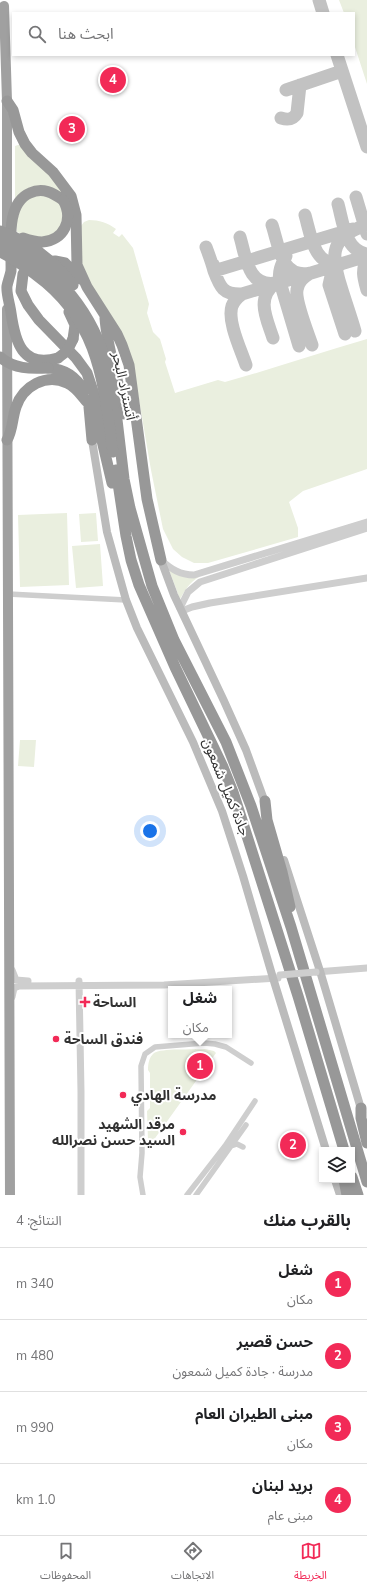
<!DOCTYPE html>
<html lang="ar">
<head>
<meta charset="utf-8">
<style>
	:root { --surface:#fff; --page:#f6f6f6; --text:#202124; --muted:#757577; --line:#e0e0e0; --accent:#f22a57 }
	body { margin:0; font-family:"Nunito Sans","Noto Sans Arabic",sans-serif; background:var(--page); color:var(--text); direction:rtl }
	.controls { position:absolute; right:12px; bottom:12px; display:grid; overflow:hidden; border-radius:0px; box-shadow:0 2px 6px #0003 }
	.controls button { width:36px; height:36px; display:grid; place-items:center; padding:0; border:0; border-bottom:1px solid var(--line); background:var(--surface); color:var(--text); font:20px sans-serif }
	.you { position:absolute; left:150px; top:831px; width:14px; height:14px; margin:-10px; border:3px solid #fff; border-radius:50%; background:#1a73e8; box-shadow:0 0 0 6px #1a73e833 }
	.badge { display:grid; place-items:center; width:26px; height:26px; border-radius:50%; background:var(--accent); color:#fff; font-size:13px; font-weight:700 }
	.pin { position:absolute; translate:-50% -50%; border:2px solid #fff; box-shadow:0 1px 4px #0006 }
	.popup { position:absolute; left:168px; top:986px; width:64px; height:52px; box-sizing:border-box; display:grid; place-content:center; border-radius:0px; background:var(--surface); filter:drop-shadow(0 1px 3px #0005); font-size:13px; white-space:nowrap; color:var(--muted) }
	.popup b { font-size:15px; color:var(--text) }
	.popup::after { content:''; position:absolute; left:50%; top:100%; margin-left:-8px; border:8px solid transparent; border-top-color:var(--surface) }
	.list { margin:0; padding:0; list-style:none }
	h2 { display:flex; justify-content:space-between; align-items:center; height:52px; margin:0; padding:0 16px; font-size:17px }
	h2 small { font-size:13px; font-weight:400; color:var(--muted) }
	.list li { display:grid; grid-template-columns:26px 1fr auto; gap:12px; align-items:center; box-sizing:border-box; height:72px; padding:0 16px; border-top:1px solid var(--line) }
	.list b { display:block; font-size:15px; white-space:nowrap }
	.list p { margin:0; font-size:13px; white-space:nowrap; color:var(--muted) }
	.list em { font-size:13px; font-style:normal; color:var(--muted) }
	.icon { flex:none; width:22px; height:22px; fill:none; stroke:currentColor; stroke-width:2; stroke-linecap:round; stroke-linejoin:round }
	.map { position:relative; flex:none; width:367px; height:1195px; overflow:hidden; direction:ltr }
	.search { position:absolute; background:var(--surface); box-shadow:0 2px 6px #0003; left:12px; right:12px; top:12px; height:44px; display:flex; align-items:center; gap:10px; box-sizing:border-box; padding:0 14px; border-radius:0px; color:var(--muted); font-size:15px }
	.sheet { height:340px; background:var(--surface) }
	nav { display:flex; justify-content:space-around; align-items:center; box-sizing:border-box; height:56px; border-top:1px solid var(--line); background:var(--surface); font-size:11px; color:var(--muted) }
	nav a { display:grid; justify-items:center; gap:2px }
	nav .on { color:var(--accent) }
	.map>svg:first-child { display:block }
	.green { fill:#eaefdf }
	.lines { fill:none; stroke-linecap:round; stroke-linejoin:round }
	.taxiway { stroke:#c2c2c2; stroke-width:13 }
	.minor { stroke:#cecece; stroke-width:5.5 }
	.tertiary { stroke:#cecece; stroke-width:7 }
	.secondary { stroke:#bbb; stroke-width:8 }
	.trunk { stroke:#a0a0a0; stroke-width:10 }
	.motorway { stroke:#989898; stroke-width:11 }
	.tertiary-bridge { stroke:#cecece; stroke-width:7 }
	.motorway-bridge { stroke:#989898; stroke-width:11 }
	.poi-dot { fill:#f22a57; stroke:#fff; stroke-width:1.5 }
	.labels { text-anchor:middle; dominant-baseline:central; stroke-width:4; stroke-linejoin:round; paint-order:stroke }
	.street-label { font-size:14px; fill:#313131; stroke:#fff }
	.poi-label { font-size:14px; font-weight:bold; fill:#313131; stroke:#fff; text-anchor:start }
</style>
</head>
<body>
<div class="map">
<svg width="367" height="1195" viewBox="0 0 367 1195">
	<rect width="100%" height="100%" fill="#fff"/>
	<path class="green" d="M339,0h28v84l-13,-40v-31h-10z
		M21,144l47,51 -10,-4 -43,10v-55z
		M35,193l22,6 7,15c-2,4 -2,10 -4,15 -9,16 -31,7 -43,3l-1,-8 5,-19z
		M89,220c10,0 19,3 27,9l-3,4 6,4 3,-3 11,14 16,56 -2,9 6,19 7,7 6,20 -1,3 10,31 43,-13 7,2c47,-13 94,-29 142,-43v130l-64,22 -14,11 9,26v9l-90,26h-14l-12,-6 -9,-8 -10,-20 -12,-59 -13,-76 -56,-127 -1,-41 3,-4z
		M67,513l2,72 -49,2 -2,-72z
		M96,513l2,28 -17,1 -2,-28z
		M100,544l3,42 -27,2 -4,-42z
		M169,570l30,7c-9,5 -14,13 -19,22z
		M20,740h16l-2,27 -16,-1z
		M205,1049l9,2 2,2 -63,88h-5l-1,-30 3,-3v-35l-2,-3c0,-6 1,-13 6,-17 7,-5 40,-3 51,-4z"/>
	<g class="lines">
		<path class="taxiway" d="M319,0l4,13
			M337,55l30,92
			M286,90l56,-19
			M281,118c7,2 12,2 16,-5l3,-28
			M356,197l11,37
			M338,204c5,18 7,47 29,50
			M305,215c6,21 9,52 36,49l-9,8 -3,13 16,49
			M272,225c7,21 9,54 38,48 -7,5 -12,9 -13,17 -2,11 11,43 15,55
			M240,237c6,20 8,51 36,46 -21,15 -9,36 -3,55
			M206,247c3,8 6,16 8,24 6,16 9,24 28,23l125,-38
			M286,256c-5,9 -8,16 -6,26l19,64
			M367,259c-6,12 -3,20 0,31
			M213,264l1,7 139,-42
			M242,294c-4,3 -8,7 -10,12 -5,15 9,44 14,59
			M355,331c-4,-14 -9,-28 -13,-41 -10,-31 -15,-52 22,-64"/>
		<path class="minor" d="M8,594l118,6
			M231,1146l6,-2 6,3
			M143,1195l-3,-18 2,-24 -1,-87 4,-12 10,-7 49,-4 11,1 11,3 25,16
			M187,1195l38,-49 30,-45
			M196,1195l50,-70"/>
		<path class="tertiary" d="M161,560c10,9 19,15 33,15l173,-53
			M180,608l8,-16 12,-10 167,-54
			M182,611l10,-4 18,-4 157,-25
			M12,970l4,10 12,1
			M316,972l51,-4
			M79,981l2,111v103
			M12,997l2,-9 5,-2 145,-1 114,-7"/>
		<path class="secondary" d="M92,440l15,92 19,68 11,28 56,114 29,69 21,65 30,102 53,172
			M161,560l13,35 50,106 22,49 20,55
			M284,860l36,111 42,141
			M335,1180l5,15"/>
		<path class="trunk" d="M4,6l3,95v132
			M7,309l3,886"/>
		<path class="motorway" d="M7,101l6,9 6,22 6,12 7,9 21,19 18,24 5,19 1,50 10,22 30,47 5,11 7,20 18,134 14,61
			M80,279l-15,-16 -10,-2 -22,3 -5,3 -5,7 -2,17 7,14 11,15 37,38 11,15 9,27 4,32 12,51
			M69,312l6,13 -2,14
			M105,318c2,32 15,64 19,96
			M58,358c-36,11 -43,-17 -47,-45 -1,-8 -5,-20 -4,-27 1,-5 3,-10 4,-15 1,-23 -7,-67 19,-78 13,-6 23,0 33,7
			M48,368c17,1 28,8 36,23
			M115,403l9,76 6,29 22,78 22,54 52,102 25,64 40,121 76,255
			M89,407l3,33
			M7,440c6,-10 5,-22 9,-33 7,-21 30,-34 51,-24 9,4 14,12 20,19
			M116,470l10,66 5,24 8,25 36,82 48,100 10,25 65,204 46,154
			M265,801l2,19 15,52 8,35
			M361,1108v10l6,25
			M352,1177l6,18
			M344,1180l3,15"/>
		<path class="tertiary-bridge" d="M280,975l36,-3"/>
		<path class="motorway-bridge" d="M0,231c29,11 54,30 73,54
			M23,238c6,2 12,4 19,4 22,-1 32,-23 21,-42
			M0,241c51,22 88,64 105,117 4,14 7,30 10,45
			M0,252c13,6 25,15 36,23 63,46 67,106 77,177
			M0,357c14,12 30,12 48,11
			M58,358l9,-7 6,-12"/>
	</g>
	<g class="poi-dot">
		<path d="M83 996h4v4h4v4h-4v4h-4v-4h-4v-4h4z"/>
		<circle cx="56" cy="1039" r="4"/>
		<circle cx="123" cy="1095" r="4"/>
		<circle cx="183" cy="1132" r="4"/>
	</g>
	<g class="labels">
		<g class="street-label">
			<text transform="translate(124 386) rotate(78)">أتستراد البحر</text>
			<text transform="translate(226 787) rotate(68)">جادة كميل شمعون</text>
		</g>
		<g class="poi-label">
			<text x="93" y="1002">الساحة</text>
			<text x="64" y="1039">فندق الساحة</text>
			<text x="131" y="1095">مدرسة الهادي</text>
			<text x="175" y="1124" text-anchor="end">مرقد الشهيد<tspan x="175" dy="16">السيد حسن نصرالله</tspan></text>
		</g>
	</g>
</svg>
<div class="controls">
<button><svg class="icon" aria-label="layers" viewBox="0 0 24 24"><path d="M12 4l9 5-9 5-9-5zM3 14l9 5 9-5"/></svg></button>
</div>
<div class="you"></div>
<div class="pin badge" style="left:200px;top:1066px">1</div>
<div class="popup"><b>شغل</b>مكان</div>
<div class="pin badge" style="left:293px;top:1145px">2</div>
<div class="pin badge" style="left:72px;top:129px">3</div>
<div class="pin badge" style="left:113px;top:80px">4</div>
<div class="search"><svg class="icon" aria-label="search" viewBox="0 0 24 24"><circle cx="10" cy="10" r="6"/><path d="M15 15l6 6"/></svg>ابحث هنا</div>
</div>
<section class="sheet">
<h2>بالقرب منك<small>النتائج: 4</small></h2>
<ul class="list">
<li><span class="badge">1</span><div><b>شغل</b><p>مكان</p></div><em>340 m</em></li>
<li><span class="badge">2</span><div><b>حسن قصير</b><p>مدرسة · جادة كميل شمعون</p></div><em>480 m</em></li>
<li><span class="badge">3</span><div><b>مبنى الطيران العام</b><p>مكان</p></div><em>990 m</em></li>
<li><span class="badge">4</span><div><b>بريد لبنان</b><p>مبنى عام</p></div><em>1.0 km</em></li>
</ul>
</section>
<nav>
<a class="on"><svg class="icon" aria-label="map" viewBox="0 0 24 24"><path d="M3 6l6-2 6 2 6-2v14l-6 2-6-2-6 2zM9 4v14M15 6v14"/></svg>الخريطة</a>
<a><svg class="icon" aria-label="directions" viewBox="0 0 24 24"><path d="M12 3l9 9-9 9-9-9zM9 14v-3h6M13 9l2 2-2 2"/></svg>الاتجاهات</a>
<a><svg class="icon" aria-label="saved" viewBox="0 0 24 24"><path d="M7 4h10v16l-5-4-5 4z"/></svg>المحفوظات</a>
</nav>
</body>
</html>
